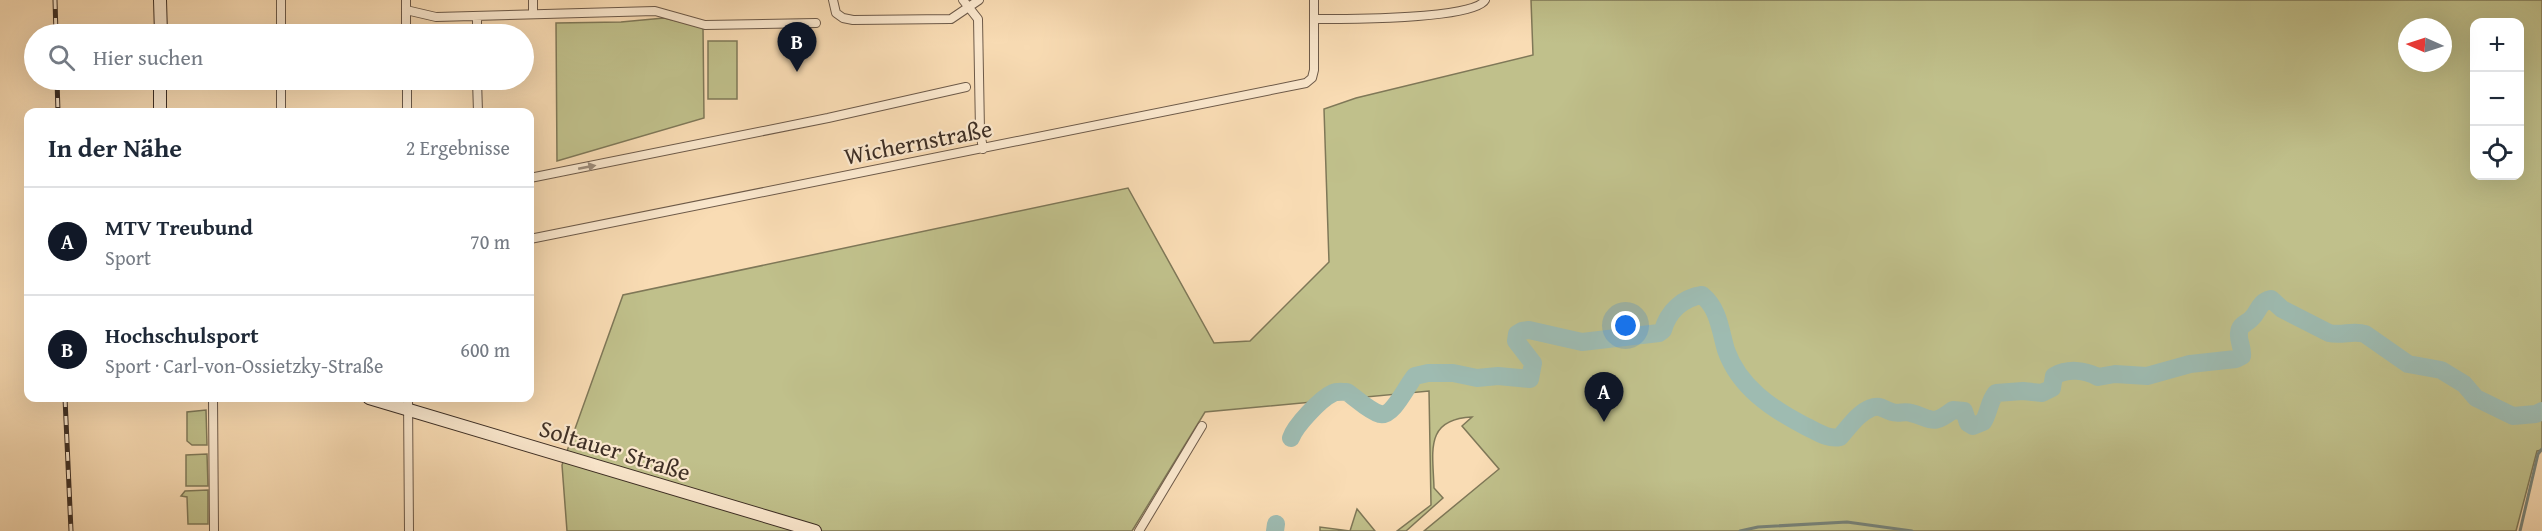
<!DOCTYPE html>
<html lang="de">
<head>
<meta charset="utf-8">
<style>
	:root { --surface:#fff; --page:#f2f2f3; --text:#1f2937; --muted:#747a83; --line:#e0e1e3; --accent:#111827 }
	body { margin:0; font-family:"Gentium Book Plus",serif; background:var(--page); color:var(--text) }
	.controls { position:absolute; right:18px; top:18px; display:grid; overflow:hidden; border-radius:12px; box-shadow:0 6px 24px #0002 }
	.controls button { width:54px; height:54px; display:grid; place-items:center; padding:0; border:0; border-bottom:2px solid var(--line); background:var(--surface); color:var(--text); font:30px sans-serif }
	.compass { position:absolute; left:2398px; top:18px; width:54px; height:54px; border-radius:50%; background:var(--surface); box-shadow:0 6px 24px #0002; rotate:273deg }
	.you { position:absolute; left:1626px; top:326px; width:21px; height:21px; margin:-15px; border:4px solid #fff; border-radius:50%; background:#1a73e8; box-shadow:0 0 0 9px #1a73e833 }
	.badge { display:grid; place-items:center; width:39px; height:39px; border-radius:50%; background:var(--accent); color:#fff; font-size:20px; font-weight:700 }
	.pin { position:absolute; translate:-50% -50px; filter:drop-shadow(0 2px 3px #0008) }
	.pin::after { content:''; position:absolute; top:32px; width:21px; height:18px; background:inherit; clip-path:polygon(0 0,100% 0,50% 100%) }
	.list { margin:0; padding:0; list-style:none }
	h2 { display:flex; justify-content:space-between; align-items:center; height:78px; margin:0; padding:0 24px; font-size:26px }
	h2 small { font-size:20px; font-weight:400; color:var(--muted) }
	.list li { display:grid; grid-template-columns:39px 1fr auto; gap:18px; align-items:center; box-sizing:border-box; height:108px; padding:0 24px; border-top:2px solid var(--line) }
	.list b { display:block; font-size:22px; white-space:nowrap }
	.list p { margin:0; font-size:20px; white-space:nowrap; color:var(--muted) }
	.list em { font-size:20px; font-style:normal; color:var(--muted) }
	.icon { flex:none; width:33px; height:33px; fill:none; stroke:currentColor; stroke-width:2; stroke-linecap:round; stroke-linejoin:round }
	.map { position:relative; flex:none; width:2542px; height:531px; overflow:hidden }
	.search { position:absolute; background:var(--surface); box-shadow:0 6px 24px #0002; left:24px; top:24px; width:510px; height:66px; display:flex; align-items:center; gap:15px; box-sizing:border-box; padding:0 21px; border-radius:33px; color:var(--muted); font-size:22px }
	.panel { position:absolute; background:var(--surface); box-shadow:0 6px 24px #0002; left:24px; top:108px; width:510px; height:294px; border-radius:12px }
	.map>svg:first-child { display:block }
	.green { fill:#c0c08b; stroke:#7f7858; stroke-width:1.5; fill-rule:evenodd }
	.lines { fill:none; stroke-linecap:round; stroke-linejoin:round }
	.stream { stroke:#788379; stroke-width:3 }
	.river { stroke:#9ebbb1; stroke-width:18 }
	.street-casing { stroke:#6d5a49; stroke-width:10 }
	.secondary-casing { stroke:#3e2f25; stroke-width:14 }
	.street { stroke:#fbe8ce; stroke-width:8 }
	.secondary { stroke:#fbe8ce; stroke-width:12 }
	.rail-casing { stroke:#3e2f25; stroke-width:5 }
	.rail { stroke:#fbe8ce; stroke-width:3; stroke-dasharray:9; stroke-linecap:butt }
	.oneway { fill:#9c8c7a }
	.labels { text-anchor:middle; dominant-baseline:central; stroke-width:4.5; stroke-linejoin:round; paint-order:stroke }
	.street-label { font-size:24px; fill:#3e2f25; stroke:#fbe8ce }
</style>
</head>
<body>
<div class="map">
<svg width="2542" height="531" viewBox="0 0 2542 531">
	<rect width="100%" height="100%" fill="#f9dcb4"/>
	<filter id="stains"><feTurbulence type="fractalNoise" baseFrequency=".00333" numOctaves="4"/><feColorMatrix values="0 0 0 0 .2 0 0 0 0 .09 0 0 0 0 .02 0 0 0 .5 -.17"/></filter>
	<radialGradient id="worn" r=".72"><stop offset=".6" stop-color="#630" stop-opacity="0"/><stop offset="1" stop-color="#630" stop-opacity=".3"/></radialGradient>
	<path class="green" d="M1531,0h1011v450l-5,1 -21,80h-1092l75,-62 -37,-43 10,-9c-48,2 -39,35 -38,71l9,10 -37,33h-9l34,-26 -2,-114 -224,21 -73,119h-565l-5,-66 61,-170 505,-107 86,155 36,-2 79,-79 -5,-153 32,-11 177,-43zM2474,22h46v154h-46zM2407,27h36v36h-36z
		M664,18l39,9 1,91 -147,43 -1,-138 65,-1z
		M708,41h29v58h-29z
		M206,410l1,35h-15l-5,-4v-29z
		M207,454l1,32h-22v-31z
		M208,490v34h-20l-1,-27 -6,-1 4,-5z
		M1357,509l18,22h-55v-4l30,4z"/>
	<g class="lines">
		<path class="stream" d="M1740,531l18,-4 89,-5 65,9
			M2520,531l18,-77 4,-5"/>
		<path class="river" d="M1291,438c4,-12 29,-39 42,-45 4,-2 9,-1 14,-1 9,6 22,19 33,22 13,3 27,-29 35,-38l13,-3h25l24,5 21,-2 32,3 3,-16 -17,-22 1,-7 5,-3 7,-1 53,12 77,-9 4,-3c5,-18 19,-32 39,-35 17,14 18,35 24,55 13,37 46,59 79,76 11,5 23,14 35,11 9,-10 18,-24 31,-29 9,-4 13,2 21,4 6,2 13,-1 19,1 22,6 21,13 42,-3l11,1 4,12 5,3 10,-4c6,-9 6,-21 13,-29l27,-2 19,2 10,-5 2,-12c14,-8 31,-6 44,1l17,-3 32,2 43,-12 46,-5 6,-3c1,-9 -4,-14 -3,-23 1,-9 7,-9 12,-14 8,-7 7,-17 20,-20l11,10 47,24c13,3 24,-3 36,1l43,30 33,6 23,14 12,14 37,18 23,-2 6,-3
			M1275,531l1,-7"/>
		<g class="street-casing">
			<path id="street" d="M281,0v34
				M406,0v34
				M533,0v13
				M833,0l3,13 7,5 10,2 98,-1 28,-19
				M963,0l15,19 2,112 3,18
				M406,10l30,7 219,-6 50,14 111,-2
				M477,16v18
				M1314,19c25,0 161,1 171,-19
				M281,80v32
				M407,80v32
				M477,80l1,32
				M530,178l298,-60 138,-31
				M530,239l776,-156 6,-5 2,-8v-70
				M213,398l1,133
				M408,398l1,133
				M1139,531l63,-105"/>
		</g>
		<g class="secondary-casing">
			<path id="secondary" d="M160,0l1,34
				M160,112v-32
				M369,398l446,133"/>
		</g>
		<use href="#street" class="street"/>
		<use href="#secondary" class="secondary"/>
		<g class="rail-casing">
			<path id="rail" d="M55,0l1,34
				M57,80l1,32
				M65,398l6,133"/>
		</g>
		<use href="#rail" class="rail"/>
	</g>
	<defs><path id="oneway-solid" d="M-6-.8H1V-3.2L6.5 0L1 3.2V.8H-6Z" transform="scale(1.5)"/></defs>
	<use class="oneway" href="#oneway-solid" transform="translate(587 167) rotate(-11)"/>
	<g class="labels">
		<g class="street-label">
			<text transform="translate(918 142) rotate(-11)">Wichernstraße</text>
			<text transform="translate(615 450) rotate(17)">Soltauer Straße</text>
		</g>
	</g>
	<rect width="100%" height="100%" filter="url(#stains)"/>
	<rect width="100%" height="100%" fill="url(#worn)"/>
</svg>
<div class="controls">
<button>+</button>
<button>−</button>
<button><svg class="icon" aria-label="locate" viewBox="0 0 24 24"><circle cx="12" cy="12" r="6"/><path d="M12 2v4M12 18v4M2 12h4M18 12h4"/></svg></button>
</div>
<svg class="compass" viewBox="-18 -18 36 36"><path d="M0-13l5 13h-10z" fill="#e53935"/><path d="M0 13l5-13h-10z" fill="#747a83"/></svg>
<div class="you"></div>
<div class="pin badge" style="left:1604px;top:422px">A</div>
<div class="pin badge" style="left:797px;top:72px">B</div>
<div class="search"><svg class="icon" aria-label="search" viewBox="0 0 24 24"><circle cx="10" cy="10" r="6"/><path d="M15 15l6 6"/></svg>Hier suchen</div>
<section class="panel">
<h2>In der Nähe<small>2 Ergebnisse</small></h2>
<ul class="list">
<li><span class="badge">A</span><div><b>MTV Treubund</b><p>Sport</p></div><em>70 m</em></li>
<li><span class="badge">B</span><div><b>Hochschulsport</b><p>Sport · Carl-von-Ossietzky-Straße</p></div><em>600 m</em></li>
</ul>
</section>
</div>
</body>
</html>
